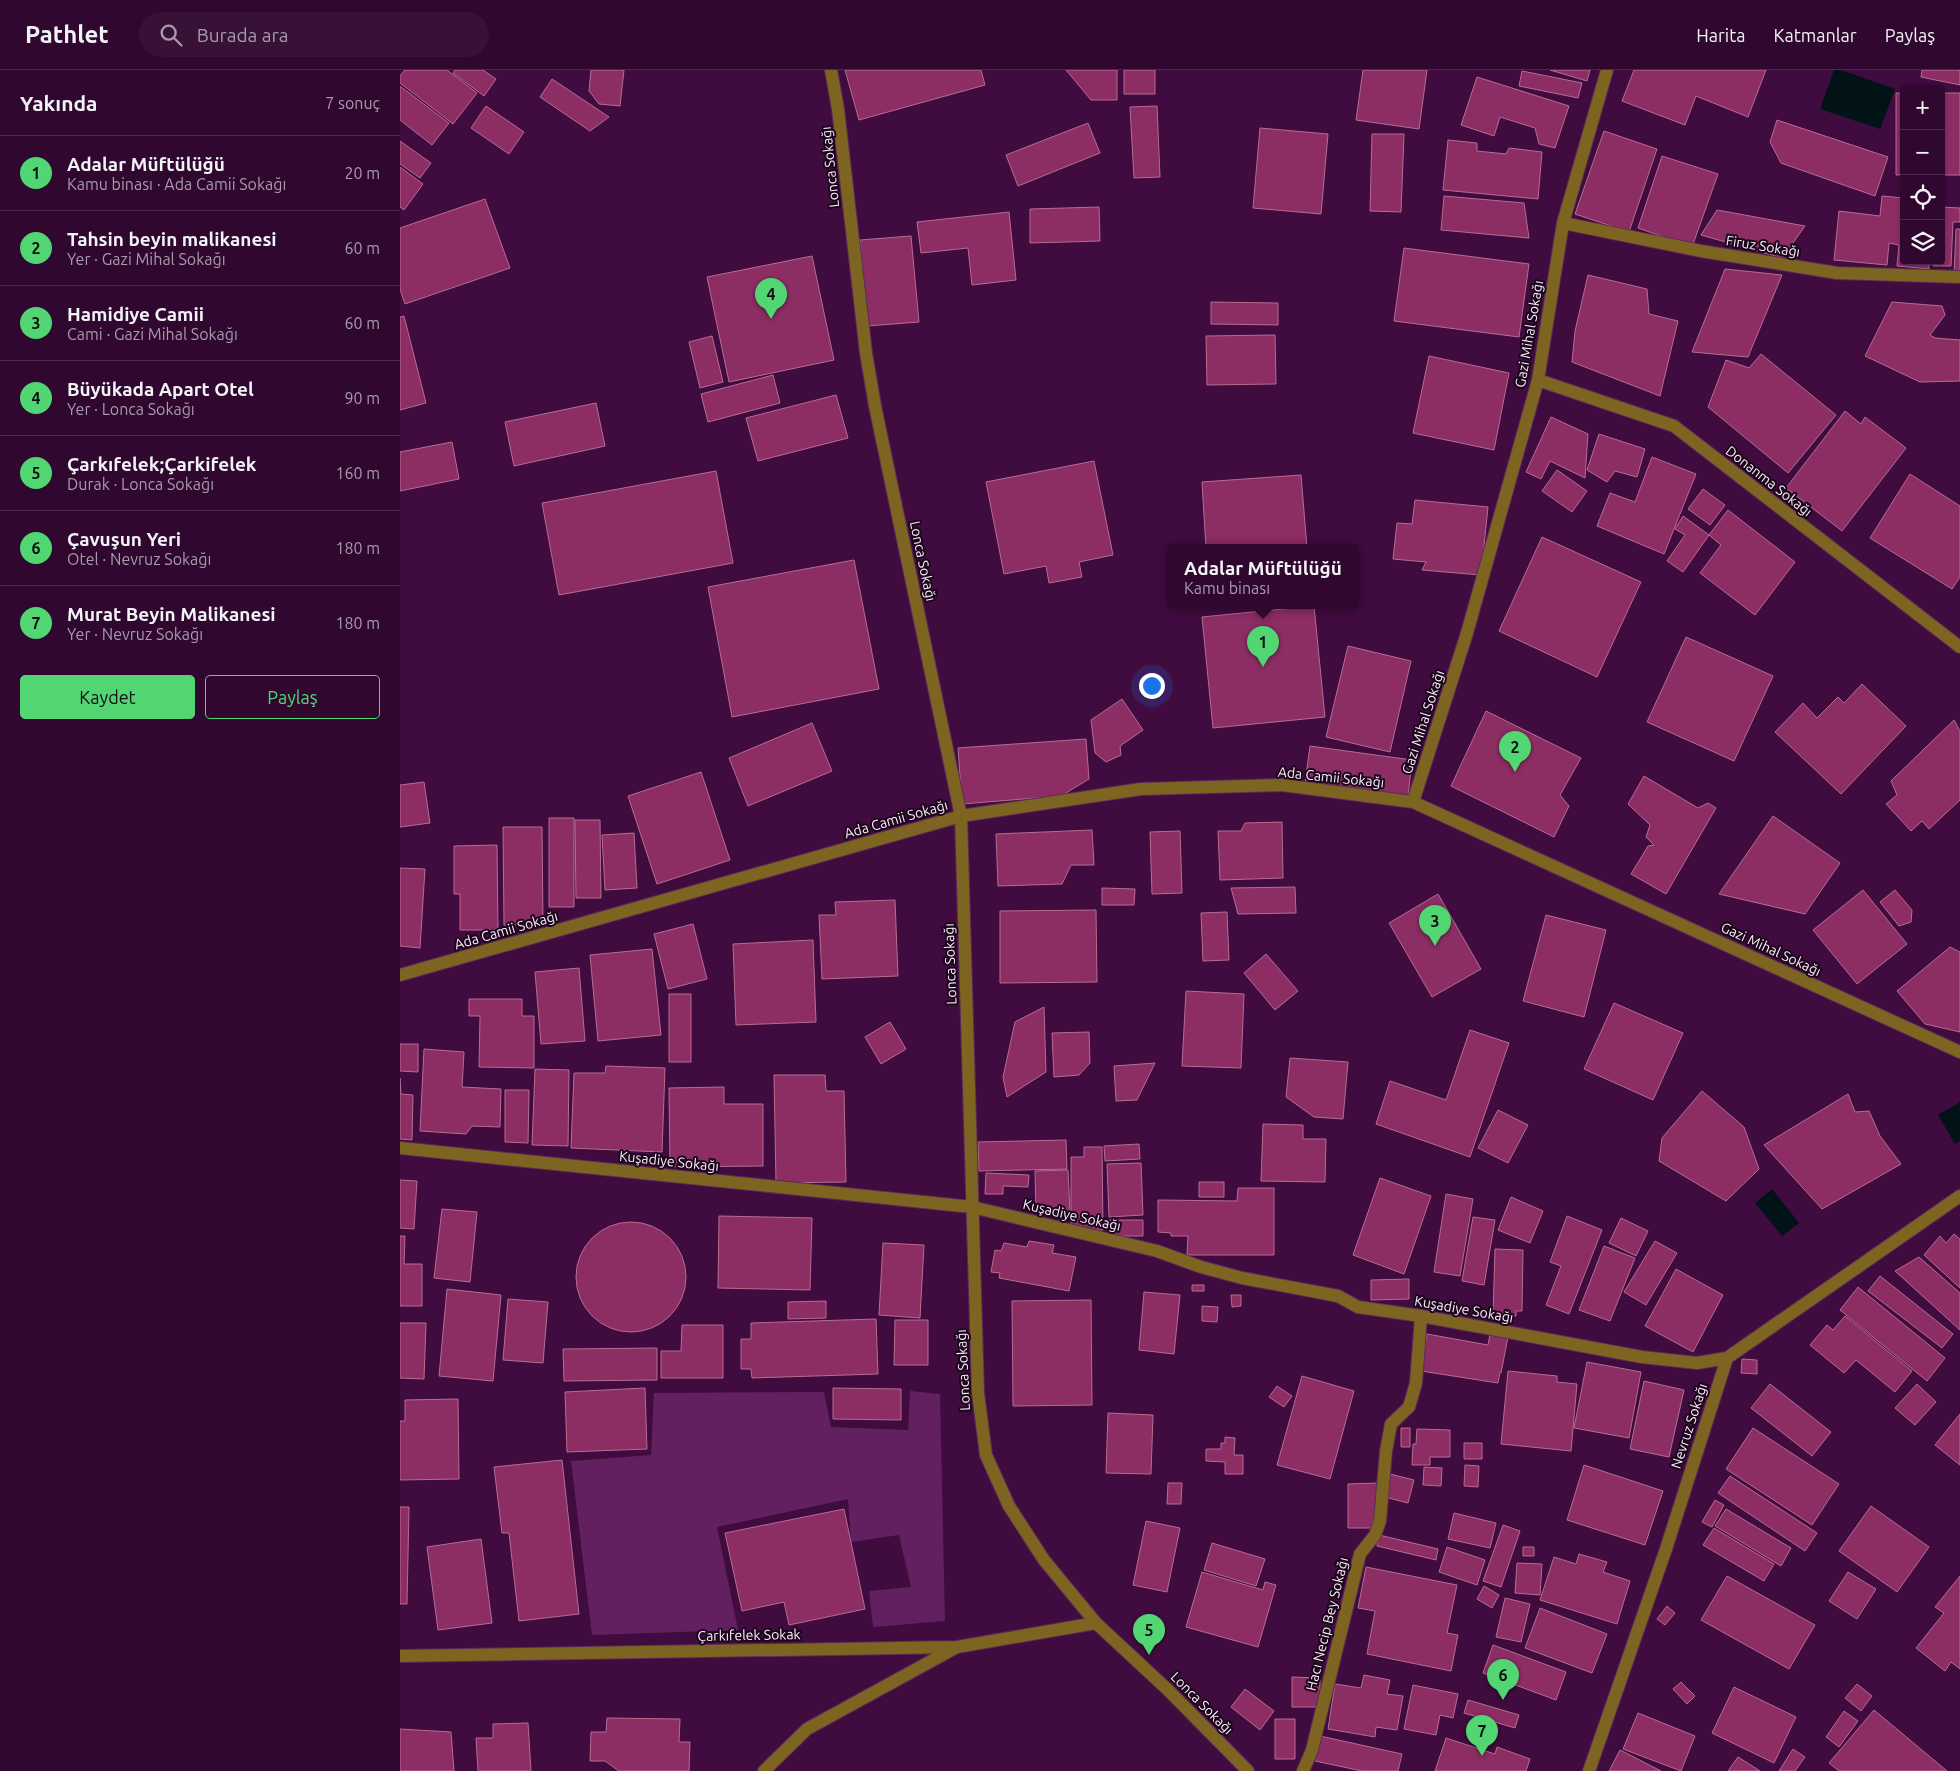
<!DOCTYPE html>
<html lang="tr">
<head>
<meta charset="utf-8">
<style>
	:root { --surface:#30082f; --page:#381137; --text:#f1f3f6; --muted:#a89aaa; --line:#4b294b; --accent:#52d673 }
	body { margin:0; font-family:Ubuntu,sans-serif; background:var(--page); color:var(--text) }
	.controls { position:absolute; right:15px; top:15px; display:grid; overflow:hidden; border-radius:5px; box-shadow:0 1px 4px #0004 }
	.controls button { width:45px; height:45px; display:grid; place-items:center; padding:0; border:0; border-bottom:1px solid var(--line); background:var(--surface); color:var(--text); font:25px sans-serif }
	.you { position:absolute; left:751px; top:615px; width:18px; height:18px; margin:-12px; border:4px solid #fff; border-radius:50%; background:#1a73e8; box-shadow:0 0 0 8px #1a73e833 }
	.badge { display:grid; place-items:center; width:32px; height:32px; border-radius:50%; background:var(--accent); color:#111; font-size:16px; font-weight:700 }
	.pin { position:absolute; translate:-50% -41px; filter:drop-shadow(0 1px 2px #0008) }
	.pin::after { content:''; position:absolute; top:26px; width:18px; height:15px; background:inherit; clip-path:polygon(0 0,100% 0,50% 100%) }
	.popup { position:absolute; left:767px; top:474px; width:192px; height:65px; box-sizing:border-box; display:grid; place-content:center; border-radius:5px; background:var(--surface); filter:drop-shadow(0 1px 4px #0005); font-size:16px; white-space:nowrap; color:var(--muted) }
	.popup b { font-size:19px; color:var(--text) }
	.popup::after { content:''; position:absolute; left:50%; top:100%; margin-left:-10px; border:10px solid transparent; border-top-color:var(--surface) }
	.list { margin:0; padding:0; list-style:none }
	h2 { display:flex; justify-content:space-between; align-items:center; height:65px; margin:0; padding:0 20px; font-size:21px }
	h2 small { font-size:16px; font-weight:400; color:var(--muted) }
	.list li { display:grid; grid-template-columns:32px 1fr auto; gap:15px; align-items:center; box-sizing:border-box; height:75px; padding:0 20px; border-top:1px solid var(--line) }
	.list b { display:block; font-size:19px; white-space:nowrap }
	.list p { margin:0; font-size:16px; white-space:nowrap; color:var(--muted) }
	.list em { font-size:16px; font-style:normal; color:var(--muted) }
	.actions { display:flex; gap:10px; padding:15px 20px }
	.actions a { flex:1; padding:11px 0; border:1px solid var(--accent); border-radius:5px; text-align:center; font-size:18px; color:var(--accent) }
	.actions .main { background:var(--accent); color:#111 }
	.icon { flex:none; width:28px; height:28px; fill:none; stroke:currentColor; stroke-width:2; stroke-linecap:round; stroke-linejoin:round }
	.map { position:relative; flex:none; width:1560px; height:1701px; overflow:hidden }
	header { display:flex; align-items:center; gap:30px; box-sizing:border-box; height:70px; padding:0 25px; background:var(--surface); border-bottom:1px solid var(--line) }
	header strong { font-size:24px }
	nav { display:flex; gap:28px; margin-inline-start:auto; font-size:18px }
	.search { width:350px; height:45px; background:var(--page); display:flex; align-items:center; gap:12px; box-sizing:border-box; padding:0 18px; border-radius:28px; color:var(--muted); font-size:19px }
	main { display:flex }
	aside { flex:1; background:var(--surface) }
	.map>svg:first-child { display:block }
	.green { fill:#622061 }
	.water { fill:#011317 }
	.building { fill:#8c2d63; stroke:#b76d92 }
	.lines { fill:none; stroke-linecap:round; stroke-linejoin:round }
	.minor-casing { stroke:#5a2b59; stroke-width:14 }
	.minor { stroke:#7d6420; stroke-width:12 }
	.labels { text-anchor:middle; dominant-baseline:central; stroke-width:4; stroke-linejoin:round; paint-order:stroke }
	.street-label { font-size:14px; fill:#fbeefa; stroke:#1b061b }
</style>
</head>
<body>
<header>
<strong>Pathlet</strong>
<div class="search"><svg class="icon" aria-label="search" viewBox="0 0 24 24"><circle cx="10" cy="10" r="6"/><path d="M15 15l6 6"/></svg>Burada ara</div>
<nav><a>Harita</a><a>Katmanlar</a><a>Paylaş</a></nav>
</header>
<main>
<aside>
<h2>Yakında<small>7 sonuç</small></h2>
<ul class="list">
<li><span class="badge">1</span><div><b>Adalar Müftülüğü</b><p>Kamu binası · Ada Camii Sokağı</p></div><em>20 m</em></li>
<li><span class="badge">2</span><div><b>Tahsin beyin malikanesi</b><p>Yer · Gazi Mihal Sokağı</p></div><em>60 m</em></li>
<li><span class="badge">3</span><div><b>Hamidiye Camii</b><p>Cami · Gazi Mihal Sokağı</p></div><em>60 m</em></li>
<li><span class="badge">4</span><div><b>Büyükada Apart Otel</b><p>Yer · Lonca Sokağı</p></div><em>90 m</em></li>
<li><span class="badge">5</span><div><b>Çarkıfelek;Çarkifelek</b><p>Durak · Lonca Sokağı</p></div><em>160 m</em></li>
<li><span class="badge">6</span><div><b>Çavuşun Yeri</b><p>Otel · Nevruz Sokağı</p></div><em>180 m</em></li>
<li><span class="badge">7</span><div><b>Murat Beyin Malikanesi</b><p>Yer · Nevruz Sokağı</p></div><em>180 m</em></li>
</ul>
<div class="actions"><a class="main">Kaydet</a><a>Paylaş</a></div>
</aside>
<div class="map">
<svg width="1560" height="1701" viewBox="0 0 1560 1701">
	<rect width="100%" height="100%" fill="#400b3f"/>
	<path class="green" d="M510,1321l30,3 5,227 -72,6 -4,-36 42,-4 -12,-52 -48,7 -3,-43 -131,28 21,103 -146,5 -21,-174 80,-6 3,-62 170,-1 7,35 77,3z"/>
	<path class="water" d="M1434,0h7l54,19 -15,40 -60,-20z
		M1560,1032v39l-5,3 -17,-29z
		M1372,1119l27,34 -17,13 -27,-33z"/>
	<path class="building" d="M5,0h42l30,23 -24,31 -53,-41v-7z
		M55,0h28l13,9 -12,17 -31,-23z
		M191,0h33l-4,36 -21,-2 -10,-13z
		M445,0h136l4,15 -126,35z
		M666,0h51v30h-26z
		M724,0h31v24h-31z
		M963,0h64l-8,59 -63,-9z
		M1150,0h40l-3,11z
		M1234,0h132l-18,47 -52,-21 -11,29 -63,-24z
		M1522,0h38v15l-39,-8z
		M1122,1l60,12 -4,15 -59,-12z
		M1077,7l92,29 -14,42 -16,-4 -4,-16 -35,-11 -6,19 -33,-11z
		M152,9l57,38 -19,14 -50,-34z
		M0,16l49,37 -17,22 -32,-25z
		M1496,23h8v82h-8z
		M1541,23h19v82h-19z
		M86,36l38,26 -15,22 -38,-26z
		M757,36l3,71 -26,1 -4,-71z
		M1377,50l111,37 -13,39 -94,-33 -11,-21z
		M688,53l12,30 -82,33 -12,-31z
		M860,58l68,6 -7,80 -68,-6z
		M1204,61l53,18 -28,83 -54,-18z
		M972,64h32l-3,78 -31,-1z
		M1048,70l29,3v8l29,3 3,-6 33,4 -4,47 -95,-9z
		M0,71l31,22 -11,15 -20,-14z
		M1262,86l56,18 -26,73 -54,-19z
		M0,97l23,17 -19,26 -4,-3z
		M1044,126l80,7 5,35 -88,-8z
		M1482,126l22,2v63h25v8l-32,-3 2,-21 -10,-2 -2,22 -53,-5 5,-49 41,5z
		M85,129l25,69 -105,36 -5,-15v-61z
		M699,137l1,34 -70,2v-34z
		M1541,137l19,1v14h-7l-2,44h-18l1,-5h7z
		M1317,140l88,16 -23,32 -81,-23z
		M609,142l7,68 -44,5 -4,-37 -47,5 -4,-31z
		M1556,159h4v46h-6z
		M511,166l8,86 -52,4 -7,-86z
		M1004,178l125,16 -10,73 -125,-16z
		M412,186l22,104 -105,22 -22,-105z
		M1325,199l57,6 -34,82 -56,-5z
		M1188,205l59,14 2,25 29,7 -18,75 -88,-34 3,-31z
		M811,232l67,1v22l-67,-1z
		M1492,232l50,4 3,9 -15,20 5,3 25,2v41l-40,1 -55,-26z
		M4,246l22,87 -26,7v-93z
		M875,265l1,49 -69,1 -1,-49z
		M312,266l11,46 -23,6 -11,-46z
		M1361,284l75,61 -48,58 -80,-66 18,-47 23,8z
		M1029,286l80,17 -15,77 -81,-17z
		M373,305l7,28 -72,19 -7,-28z
		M436,325l12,43 -90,23 -12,-43z
		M196,333l9,43 -91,20 -9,-44z
		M1445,341l16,13 4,-7 41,31 -64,83 -56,-43z
		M1151,347l37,17 -3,44 -35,-17 -9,18 -15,-7z
		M1199,364l46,15 -8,28 -22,-6 -8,11 -20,-12z
		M52,372l7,37 -59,12v-39z
		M1252,387l44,17 -32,80 -67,-28 13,-33 25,9z
		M694,391l19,94 -34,7 3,15 -33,6 -3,-17 -42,8 -18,-92z
		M1157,400l30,21 -15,21 -30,-21z
		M316,401l17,92 -174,32 -17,-92z
		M1510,404l50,32v71l-8,12 -82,-51z
		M901,405l6,73h-101l-4,-66z
		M1303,419l22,16 -15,20 -22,-16z
		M1015,430l73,7 -7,68 -59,-5 4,-8 -33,-3 4,-36 15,1z
		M1328,440l67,52 -40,53 -55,-42 21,-28 -12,-10z
		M1283,446l26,19 -26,37 -16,-11 18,-26 -10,-6z
		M1142,467l99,45 -44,95 -98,-46z
		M454,490l25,129 -147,28 -24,-130z
		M914,536l11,111 -112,11 -11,-111z
		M1286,567l87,39 -39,85 -87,-39z
		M948,576l63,15 -21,91 -64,-15z
		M1462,614l44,42 -65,68 -66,-62 28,-29 14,15 21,-21 6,6z
		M722,629l21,31 -23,16 1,9 -15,7 -11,-9 -4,-33z
		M1086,641l95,47 -21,37 9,11 -15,31 -103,-51z
		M1554,650l6,11v69l-31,29 -7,-8 -11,10 -25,-27 11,-9 -6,-14z
		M412,653l20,48 -84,35 -19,-48z
		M686,669l3,40 -28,17 -99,8 -4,-56z
		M910,676l102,14 -4,37 -103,-14z
		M301,702l29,88 -73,24 -29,-88z
		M1244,706l54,32 10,-5 8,5 -50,86 -35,-20 17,-28 6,-1 -8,-8 4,-12 -22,-21z
		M24,712l6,41 -30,4v-42z
		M1373,746l67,47 -35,51 -86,-20z
		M149,748h25v89h-25z
		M175,750h25l1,78h-25z
		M882,752l1,56 -63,2 -2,-49h23l4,-8z
		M103,757h39l1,98h-39z
		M692,760l2,35h-23l-9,19 -64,2 -2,-52z
		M780,761l2,62 -30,1 -2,-62z
		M234,763l3,55 -32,2 -3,-55z
		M97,775l1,85h-38v-36h-6v-48z
		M0,798l25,1 -5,79 -20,-2z
		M895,817l1,26 -58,1 -7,-26z
		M702,818l33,1 -1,16h-32z
		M1463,820l44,54 -50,40 -44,-54z
		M1495,820l17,20 -1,12 -12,4 -19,-24z
		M1038,824l43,75 -49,28 -43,-74z
		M495,830l3,76 -76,3 -3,-64h17l-1,-13z
		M696,840l1,72 -97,1v-72z
		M827,842l2,48 -26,1 -2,-48z
		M1146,845l60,15 -22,87 -61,-16z
		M293,854l14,55 -39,10 -14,-55z
		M413,870l3,82 -80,3 -3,-81z
		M1550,877l10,5v80l-35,-8 -28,-33z
		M252,879l9,86 -63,6 -8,-86z
		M866,884l32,37 -23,19 -31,-37z
		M179,898l6,73 -44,3 -6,-72z
		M786,921l58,3 -3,74 -59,-2z
		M269,924h22v68h-22z
		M69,929h53v17h12v52l-55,-1 1,-51h-11z
		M1214,933l69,30 -30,67 -69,-31z
		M644,937l2,65 -39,25 -4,-20 12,-55z
		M490,952l16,27 -25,15 -16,-27z
		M1070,960l39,13 -39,114 -94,-33 14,-43 56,19z
		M689,962l1,31 -11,12 -25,2 -2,-44z
		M0,974h18v28l-18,-1z
		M24,979l40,3 -2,35 39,2 -1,38 -28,-1 -6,8 -46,-3z
		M890,988l58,4 -5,57 -29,-2 -28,-20z
		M755,993l-18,37 -21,1 -2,-35z
		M206,996l59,2 -3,84 -91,-4 3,-75h31z
		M135,999l34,1 -1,76 -36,-1z
		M374,1005h51l1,16h18l2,91 -70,1z
		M0,1008l1,16 12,1 -1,45 -12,-1z
		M324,1017v17h39v62l-93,1 -1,-79z
		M105,1020h24l-1,53 -23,-1z
		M1302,1021l42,36 15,42 -33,32 -67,-40 3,-23z
		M1448,1024l7,18 14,-1 11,25 21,28 -79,45 -58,-64z
		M1098,1040l30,15 -20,38 -30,-15z
		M863,1054l40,1v14h23l-1,43 -64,-1z
		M666,1070l1,29 -88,2 -1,-29z
		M739,1074l1,15 -35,2 -1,-15z
		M684,1077h18l1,83h-32v-73h13z
		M741,1093l2,52 -34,2 -2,-53z
		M668,1100l2,42 -34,1 -1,-42z
		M586,1103l43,2 -1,12 -25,-1v8h-18z
		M980,1108l51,18 -27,78 -51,-19z
		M0,1110l17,1 -3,48 -14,-1z
		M799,1112h25v15h-25z
		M838,1118h36v67h-87l1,-19h-17v-3l-13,-1v-32l79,1z
		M1046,1124l27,5 -13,77 -26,-4z
		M1111,1127l32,14 -13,32 -32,-13z
		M42,1139l35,3 -7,70 -36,-4z
		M319,1146l93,2 -2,72 -92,-2z
		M1167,1146l35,14 -33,84 -23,-9 15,-39 -11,-4z
		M1073,1147l22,3 -11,65 -22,-4z
		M1221,1148l27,13 -12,25 -27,-13z
		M708,1150h35v16h-35z
		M176 1207a55 55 0 1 1 110 0a55 55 0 1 1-110 0Z
		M1554,1164l6,5v49l-36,-33 16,-19 6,7z
		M0,1166h5l-1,28h18v42h-22z
		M629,1171l25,4 -2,8 24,4 -7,34 -70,-13 1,-5 -9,-1 4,-22 6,1 3,-8 23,4z
		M1255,1171l22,12 -31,52 -22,-13z
		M483,1173l41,2 -4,73 -41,-3z
		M1204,1176l31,12 -25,63 -31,-11z
		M1095,1179l28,1 -1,61h-6v5l-23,-1z
		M1519,1187l41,36v37l-65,-59z
		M1276,1199l47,26 -30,57 -48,-26z
		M1480,1206l73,58 -11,14 -74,-57z
		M1009,1209v20l-38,1v-20z
		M792,1215h12v6h-12z
		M1458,1217l87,71 -18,23 -87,-71z
		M47,1219l54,6 -8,86 -54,-5z
		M744,1222l36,3 -6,59 -35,-4z
		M831,1225h10v11l-9,1z
		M108,1229l40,3 -5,61 -40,-3z
		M691,1230l1,105 -79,1 -1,-105z
		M426,1231v17l-38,1v-17z
		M802,1236l16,1 -1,15 -15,-1z
		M1445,1246l67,55 -17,21 -39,-32 -12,13 -34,-28 17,-20 6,5z
		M476,1249l2,55 -126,4 -1,-9h-10v-30h10v-16z
		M495,1250h33v45h-34z
		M0,1253h26l-2,56 -24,-1z
		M282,1255h41v53h-62v-27h20z
		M1027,1264l61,11 2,-11 18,3 -7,36 -1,-1 -2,11 -77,-12z
		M257,1278v32l-93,1 -1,-32z
		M1342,1289l15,1v14l-16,-1z
		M1187,1292l54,10 -12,66 -55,-10z
		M1108,1301l49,5v6l20,2 -6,67 -70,-7z
		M902,1306l52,15 -24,88 -53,-14z
		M1244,1311l40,9 -15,67 -39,-8z
		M1370,1314l61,48 -19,24 -61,-48z
		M1517,1314l19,18 -21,23 -20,-17z
		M877,1316l15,10 -8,11 -15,-10z
		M245,1318l2,61 -80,3 -2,-60z
		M433,1318l68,1v31l-68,-1z
		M58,1329l1,80 -59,1v-59h5v-21z
		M708,1343l45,2 -2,59 -45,-1z
		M1560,1344v51l-25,-20z
		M1001,1358h9v19h-9z
		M1353,1358l86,56 -27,41 -86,-56z
		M1017,1359l33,1v27h-20v8h-18l1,-21h3z
		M825,1367l10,1 -1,17h9v19h-18v-12l-19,-1v-12h15v-6h4z
		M1064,1373h18v16h-18z
		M162,1390l17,154 -60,7 -10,-88h-7l-8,-66z
		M1065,1395l14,1 -1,21 -14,-1z
		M1184,1395l79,26 -18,54 -78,-25z
		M1024,1397l18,1 -1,18 -18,-1z
		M990,1404l24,6 -6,23 -23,-6z
		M1330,1406l87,57 -12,18 -87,-58z
		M768,1413h14l-1,21h-14z
		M978,1413v37h-5v8h-25v-44z
		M1315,1430l9,5 -12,22 -10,-5z
		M1471,1436l58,41 -32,45 -58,-41z
		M0,1437h9l-2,97h-7z
		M444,1439l21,100 -76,16 -5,-23 -42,9 -17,-78z
		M1326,1439l65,39 -10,18 -66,-40z
		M1054,1443l42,10 -6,25 -42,-9z
		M746,1451l34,7 -13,64 -34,-7z
		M1103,1455l17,6 -19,56 -18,-6z
		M1314,1458l60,36 -10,17 -61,-36z
		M979,1465l59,14 -2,11 -59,-14z
		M81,1469l11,84 -54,7 -11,-83z
		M812,1473l53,16 -9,27 -52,-16z
		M1047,1477l38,13 -8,25 -38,-13z
		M1123,1477h11v9h-11z
		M1179,1484l28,8 -4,10 27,9 -13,43 -77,-24 14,-43 22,7z
		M1117,1493l25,1 -2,31 -25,-2z
		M966,1497l91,18 -10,48 11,2 -7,36 -84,-17 8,-43 -17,-3z
		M802,1502l61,18 2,-8 11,3 -18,62 -72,-20z
		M1448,1502l28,17 -19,30 -28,-18z
		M1327,1506l88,49 -26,44 -88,-49z
		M1560,1506v93l-9,-7 -6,9 -29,-23 28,-35 -9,-6z
		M1084,1516l15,9 -7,13 -15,-9z
		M1105,1528l25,6 -9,38 -25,-5z
		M1267,1536l8,7 -10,12 -8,-6z
		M1140,1538l67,26 -15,39 -67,-25z
		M1093,1575l73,27 -10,28 -73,-27z
		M964,1605l26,5 -3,14 16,2 -6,34 -21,-3 -1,10 -47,-8 7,-45 26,4z
		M892,1607l28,1v29h-28z
		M1281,1612l14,14 -8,8 -14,-15z
		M1457,1614l15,12 -11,15 -16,-13z
		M1013,1615l45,9 -5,24 -13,-3 -4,20 -32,-6z
		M1334,1617l62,30 -22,46 -62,-30z
		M845,1619l29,22 -14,19 -29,-23z
		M1068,1630l51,15 -4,13 -51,-15z
		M1474,1640l73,61h-108l-10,-8z
		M1444,1641l14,10 -19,26 -13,-10z
		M1238,1643l57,23 -14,35 -58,-22z
		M207,1648l73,1 -1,23h11l-1,29h-70l-14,-10h-15l1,-29h15z
		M875,1649h20v40h-20z
		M128,1653l3,48h-53l-2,-33h17v-14z
		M0,1659l51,3 3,39h-54z
		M920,1666l82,18 -4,17h-36l-47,-10z
		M1046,1668l49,16 2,-7 33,12 -4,12h-91z
		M1393,1679l12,8 -10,14h-16z
		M1220,1680l41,21h-52z
		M1338,1687l22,14h-32z"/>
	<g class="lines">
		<g class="minor-casing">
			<path id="minor" d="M431,0l7,39 28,244 9,53 86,410 17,577 8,62 23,51 35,54 52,63 72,67 80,81
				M1207,0l-44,153 -25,157 -71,253 -54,169 547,250
				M1163,153l138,28 136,22 123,4
				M1138,310l136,46 286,221
				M0,905l561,-159 180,-27 141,-4 131,17
				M0,1078l572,59 185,44 44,16 41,11 96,18 20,11 63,9 221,41 55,6 30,-5
				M0,1586l557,-9 139,-24
				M364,1701l43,-42 148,-81
				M903,1701l9,-21 48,-196 15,-19 5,-14 6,-70 5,-27 18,-17 7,-24 5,-67
				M1189,1701l77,-222 61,-191 233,-162"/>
		</g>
		<use href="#minor" class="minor"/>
	</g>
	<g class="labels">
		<g class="street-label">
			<text transform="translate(430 97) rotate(-96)">Lonca Sokağı</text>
			<text transform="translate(1363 176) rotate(9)">Firuz Sokağı</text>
			<text transform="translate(1129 264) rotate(-80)">Gazi Mihal Sokağı</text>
			<text transform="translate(1369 411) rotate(38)">Donanma Sokağı</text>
			<text transform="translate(523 491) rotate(78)">Lonca Sokağı</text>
			<text transform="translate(1023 652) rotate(-72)">Gazi Mihal Sokağı</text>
			<text transform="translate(931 707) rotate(6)">Ada Camii Sokağı</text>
			<text transform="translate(496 749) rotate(-16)">Ada Camii Sokağı</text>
			<text transform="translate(106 860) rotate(-16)">Ada Camii Sokağı</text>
			<text transform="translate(1371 879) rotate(25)">Gazi Mihal Sokağı</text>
			<text transform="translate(550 894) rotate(-92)">Lonca Sokağı</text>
			<text transform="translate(269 1091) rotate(6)">Kuşadiye Sokağı</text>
			<text transform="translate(672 1145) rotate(13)">Kuşadiye Sokağı</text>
			<text transform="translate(1064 1239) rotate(10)">Kuşadiye Sokağı</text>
			<text transform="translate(563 1300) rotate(-93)">Lonca Sokağı</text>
			<text transform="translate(1289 1356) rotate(-72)">Nevruz Sokağı</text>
			<text transform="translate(927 1554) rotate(-76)">Hacı Necip Bey Sokağı</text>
			<text transform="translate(349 1565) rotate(-1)">Çarkıfelek Sokak</text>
			<text transform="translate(802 1633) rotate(45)">Lonca Sokağı</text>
		</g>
	</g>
</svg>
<div class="controls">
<button>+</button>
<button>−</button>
<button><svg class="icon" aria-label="locate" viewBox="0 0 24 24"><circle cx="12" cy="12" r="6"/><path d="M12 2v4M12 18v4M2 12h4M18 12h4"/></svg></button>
<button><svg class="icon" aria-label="layers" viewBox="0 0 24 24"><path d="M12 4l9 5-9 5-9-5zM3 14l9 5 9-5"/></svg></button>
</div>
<div class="you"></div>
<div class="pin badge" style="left:863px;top:597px">1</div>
<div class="popup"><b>Adalar Müftülüğü</b>Kamu binası</div>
<div class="pin badge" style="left:1115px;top:702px">2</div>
<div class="pin badge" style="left:1035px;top:876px">3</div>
<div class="pin badge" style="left:371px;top:249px">4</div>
<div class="pin badge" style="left:749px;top:1585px">5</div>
<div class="pin badge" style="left:1103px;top:1630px">6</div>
<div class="pin badge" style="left:1082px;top:1686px">7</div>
</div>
</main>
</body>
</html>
